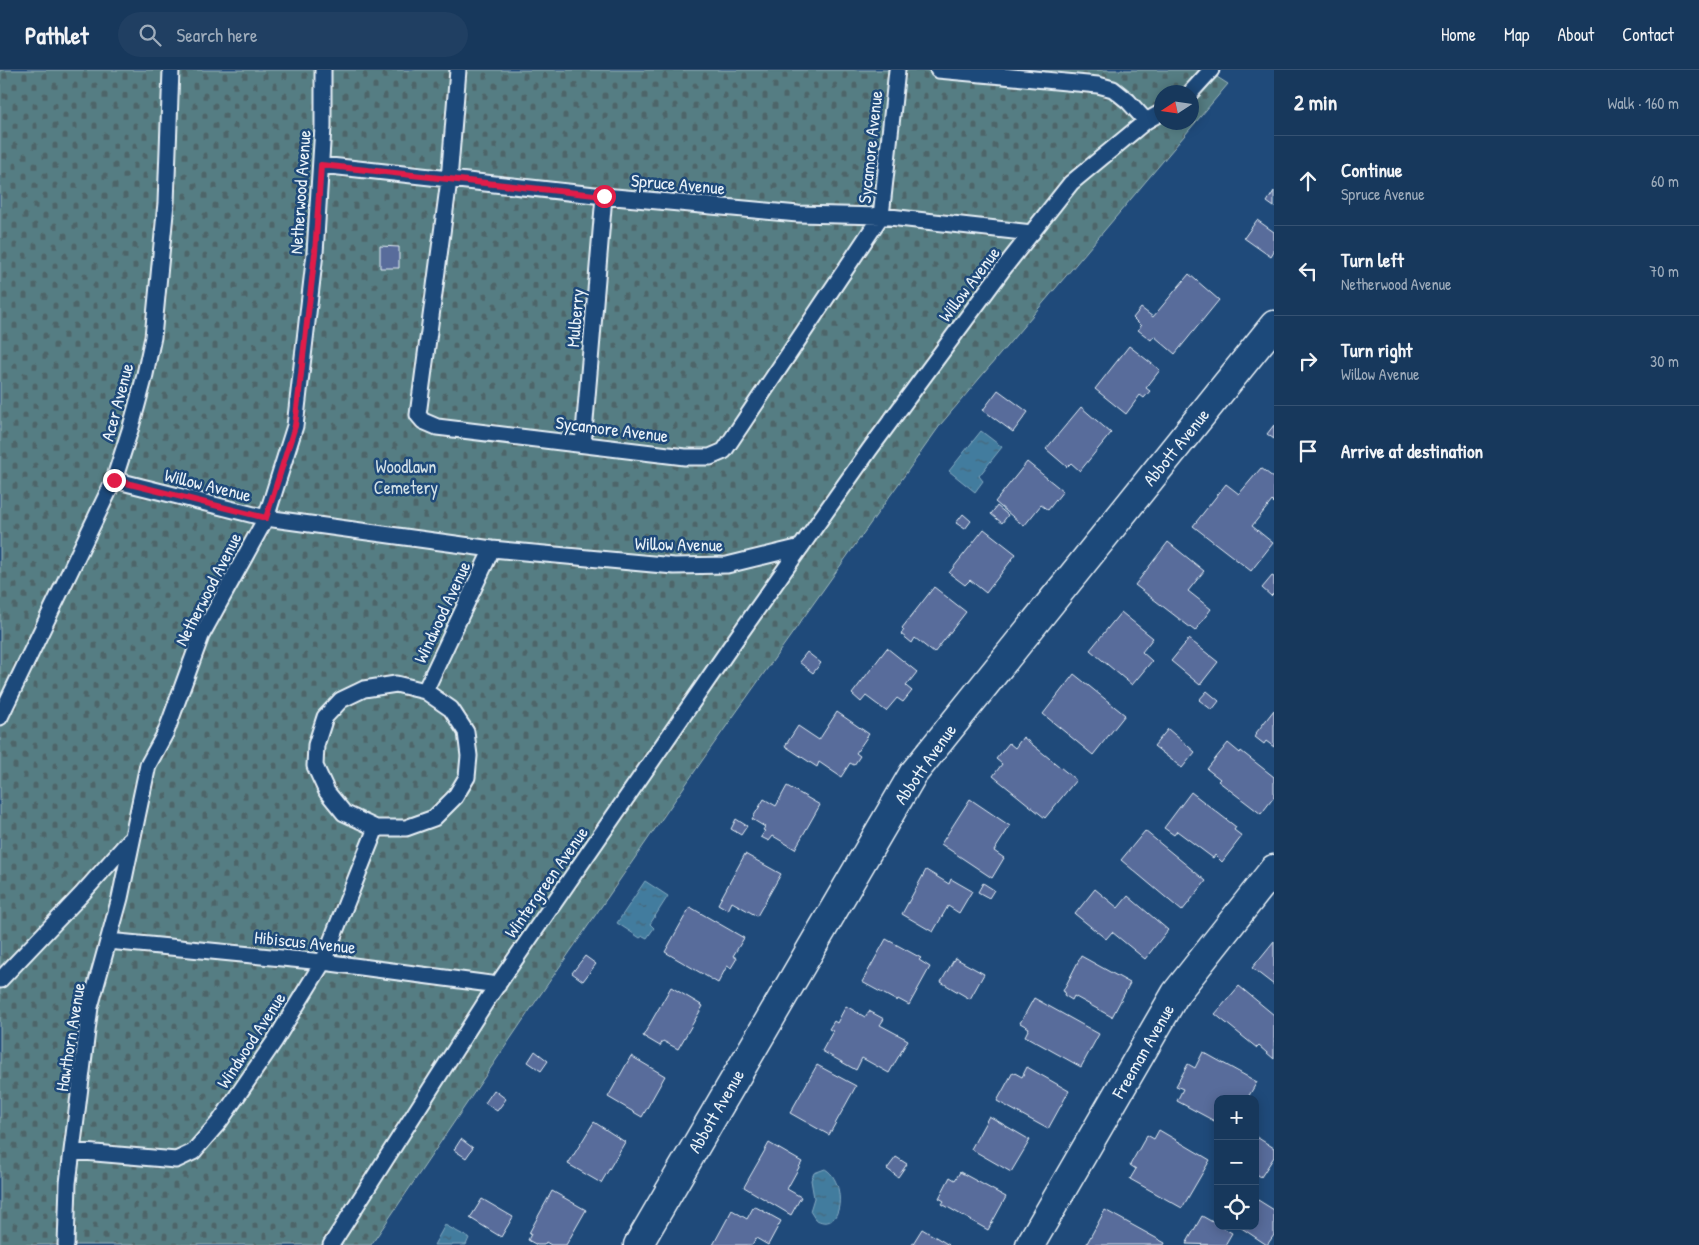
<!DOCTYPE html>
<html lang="en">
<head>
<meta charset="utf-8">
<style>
	:root { --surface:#17385c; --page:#203f62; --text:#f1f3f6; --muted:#9eacbb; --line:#365272 }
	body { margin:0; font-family:"Patrick Hand",sans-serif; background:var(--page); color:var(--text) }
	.controls { position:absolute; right:15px; bottom:15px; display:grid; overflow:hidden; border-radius:10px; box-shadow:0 2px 12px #0003 }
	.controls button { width:45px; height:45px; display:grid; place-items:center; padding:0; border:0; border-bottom:1px solid var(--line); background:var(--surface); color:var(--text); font:25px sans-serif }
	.compass { position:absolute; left:1154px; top:15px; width:45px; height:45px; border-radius:50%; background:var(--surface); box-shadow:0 2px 12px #0003; rotate:258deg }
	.stop { position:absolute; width:15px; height:15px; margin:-11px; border:4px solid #e11d48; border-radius:50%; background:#fff }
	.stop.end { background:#e11d48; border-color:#fff; box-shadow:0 1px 5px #0008 }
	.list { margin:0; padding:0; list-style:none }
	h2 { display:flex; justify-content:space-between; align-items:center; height:65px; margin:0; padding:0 20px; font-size:21px }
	h2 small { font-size:16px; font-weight:400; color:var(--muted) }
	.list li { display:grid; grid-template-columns:32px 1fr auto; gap:15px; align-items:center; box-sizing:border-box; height:90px; padding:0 20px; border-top:1px solid var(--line) }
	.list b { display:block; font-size:19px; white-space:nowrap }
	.list p { margin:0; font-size:16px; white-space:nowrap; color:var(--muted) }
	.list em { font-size:16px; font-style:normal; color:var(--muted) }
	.icon { flex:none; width:28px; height:28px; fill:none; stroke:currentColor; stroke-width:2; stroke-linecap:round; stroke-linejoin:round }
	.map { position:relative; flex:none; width:1274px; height:1175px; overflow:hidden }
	header { display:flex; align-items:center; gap:30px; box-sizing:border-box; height:70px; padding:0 25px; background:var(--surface); border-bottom:1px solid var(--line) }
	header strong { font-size:24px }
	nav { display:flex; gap:28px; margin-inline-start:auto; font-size:18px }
	.search { width:350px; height:45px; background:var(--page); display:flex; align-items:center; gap:12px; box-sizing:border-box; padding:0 18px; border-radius:28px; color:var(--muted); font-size:19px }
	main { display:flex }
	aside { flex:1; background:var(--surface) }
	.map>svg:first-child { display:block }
	.cemetery { fill:url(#cemetery-stones); stroke:#9eb7be; fill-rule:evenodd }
	.water { fill:url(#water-ripples); stroke:#85abc2 }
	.building { fill:#586c9b; stroke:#e8f1f8 }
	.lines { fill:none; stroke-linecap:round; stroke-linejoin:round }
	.service-casing { stroke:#e8f1f8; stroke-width:19 }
	.minor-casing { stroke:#e8f1f8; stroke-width:31 }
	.service { stroke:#1f4a7a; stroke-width:15 }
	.minor { stroke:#1f4a7a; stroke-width:28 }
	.route { stroke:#e11d48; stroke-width:6 }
	.labels { text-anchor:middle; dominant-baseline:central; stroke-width:5; stroke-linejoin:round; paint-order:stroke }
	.street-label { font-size:18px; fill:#e8f1f8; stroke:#1f4a7a }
	.park-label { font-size:18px; fill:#d2e0e6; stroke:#1f4a7a }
</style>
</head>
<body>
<header>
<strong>Pathlet</strong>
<div class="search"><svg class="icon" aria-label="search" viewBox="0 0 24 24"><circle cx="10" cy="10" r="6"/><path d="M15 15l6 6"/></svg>Search here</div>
<nav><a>Home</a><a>Map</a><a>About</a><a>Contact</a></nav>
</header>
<main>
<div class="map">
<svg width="1274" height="1175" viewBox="0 0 1274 1175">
	<defs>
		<pattern id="cemetery-stones" width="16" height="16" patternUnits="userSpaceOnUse" patternTransform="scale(1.25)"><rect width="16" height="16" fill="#557d83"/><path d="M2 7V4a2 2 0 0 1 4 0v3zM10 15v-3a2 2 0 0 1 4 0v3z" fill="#4e6569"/></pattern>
		<pattern id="water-ripples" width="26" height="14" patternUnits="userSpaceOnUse" patternTransform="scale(1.25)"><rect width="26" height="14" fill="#437c9e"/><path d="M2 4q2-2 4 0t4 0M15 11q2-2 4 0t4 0" fill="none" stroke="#446578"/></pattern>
	</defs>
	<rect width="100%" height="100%" fill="#1f4a7a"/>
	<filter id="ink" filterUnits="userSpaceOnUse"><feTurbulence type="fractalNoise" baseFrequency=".02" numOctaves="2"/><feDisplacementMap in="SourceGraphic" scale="10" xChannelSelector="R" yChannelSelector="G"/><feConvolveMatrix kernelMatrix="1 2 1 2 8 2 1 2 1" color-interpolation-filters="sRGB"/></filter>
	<g filter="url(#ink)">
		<path class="cemetery" d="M0,0h1206l22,14 -287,340 -228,321 -177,256 -165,244h-371zM1162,22h30v30h-30z"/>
		<path class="water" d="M981,361l21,16 -23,29 4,5 -8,11 -26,-21z
			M645,811l23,15 -18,28 4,4 -7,10 -4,-2 -3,2 -23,-15z
			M825,1099c22,12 19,67 -10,50l-5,-8 4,-13 -3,-18 3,-7z
			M445,1155l24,13 -3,7h-32z"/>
		<path class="building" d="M1274,121v16l-7,-5z
			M1257,150l17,12v20l-3,5 -27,-19z
			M380,176l19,1v21h-19z
			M1189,204l30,26 -44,54 -21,-18 -3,4 -13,-10 3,-4 -8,-8 8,-10 12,9z
			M1129,276l31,24 -14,18 4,3 -6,7 -4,-3 -14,19 -31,-25z
			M998,320l30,22 -15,20 -30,-22z
			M1081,337l30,26 -31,38 -9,-8 -4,4 -21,-18z
			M1274,355v14l-7,-5z
			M1027,392l36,29 -15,19 -7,-5 -17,21 -29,-24z
			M1261,398l13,10v25l-2,-2 -20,25 21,17 -22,28 -58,-45 33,-42 13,10z
			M997,436l11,9 -6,8 -11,-9z
			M963,444l8,7 -6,8 -9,-6z
			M984,459l32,25 -30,39 -16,-13 -5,5 -16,-12z
			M1168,472l36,29 -16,20 23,18 -16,22 -60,-46z
			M1272,506l2,1v16l-3,3 -9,-8z
			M934,517l32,25 -32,41 -19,-15 -3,5 -11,-9 3,-4 -2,-2z
			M1121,542l32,26 -11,14 10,9 -20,24 -42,-35z
			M1189,569l29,23 -18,23 -29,-24z
			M887,578l30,24 -11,14 6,5 -9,11 -6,-4 -11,13 -20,-15 -5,6 -9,-8z
			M807,582l14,11 -8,10 -14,-11z
			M1074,604l51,41 -32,40 -50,-41z
			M1207,621l12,10 -7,9 -13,-10z
			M1274,640v37l-8,-6 -2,3 -9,-7 2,-3 -1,-1z
			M837,642l32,22 -13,19 4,3 -6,9 -4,-2 -9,14 -22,-15 -2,5 -32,-21 13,-20 21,14z
			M1168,659l27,23 -13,16 -28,-22z
			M1023,667l53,43 -31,38 -52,-42 9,-12 -6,-5 13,-16 6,5z
			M1228,673l12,10 1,-2 33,26v20l-13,17 -43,-33 2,-2 -13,-10z
			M787,716l33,19 -25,44 -22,-13 -4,5 -8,-4 4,-6 -2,-1 2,-3 -13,-8 12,-20 12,7z
			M1191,722l45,35 -2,3 8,6 -20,26 -7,-7 -2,3 -36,-27 -3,4 -10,-7z
			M970,729l40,27 -16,25 10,7 -12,20 -51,-34z
			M736,749l11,7 -6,9 -10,-6z
			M1145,761l61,50 -24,30 -61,-51z
			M745,784l36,20 -24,42 -25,-14 -4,8 -10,-6z
			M926,800l23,14 2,-5 21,12 -13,22 -11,-7 -15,26 -31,-18z
			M983,813l11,7 -5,8 -11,-6z
			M1095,819l23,19 10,-12 40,34 -23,29 -33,-27 -6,7 -31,-25z
			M690,837l54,31 -11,18 4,2 -6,10 -4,-2 -9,17 -53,-31z
			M886,869l35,19 -2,2 11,7 -21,38 -11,-6 -1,2 -35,-19z
			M1274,871v44l-22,-17z
			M585,886l11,8 -13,17 -11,-8z
			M1081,886l49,27 -18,34 -38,-21 -2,4 -8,-5 1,-3 -2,-1z
			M955,888l29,16 -14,25 -29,-17z
			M1239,916l35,29v44l-15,-13 -2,2 -42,-34z
			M671,917l32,19 -25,43 -15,-8 -3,5 -17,-10z
			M1034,928l65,36 -18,33 -56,-31 4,-8 -9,-5z
			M846,936l19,11 4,-6 15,8 -4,6 28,15 -19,33 -27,-15 -6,12 -34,-19 11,-20 -4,-2 5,-8 3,2z
			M535,981l13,10 -7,10 -13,-9z
			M1203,982l54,30 -10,17h-29v24l-41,-22 6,-12 -7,-3 12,-22 7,4z
			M631,986l34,20 -23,41 -34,-20z
			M817,995l39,21 -27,49 -39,-22z
			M1027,997l42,24 -21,38 -51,-28 16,-29 9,5z
			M494,1020l12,9 -9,12 -12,-8z
			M989,1046l41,24 -19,32 -40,-23z
			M594,1052l31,20 -24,41 -33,-19z
			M1159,1060l51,30 -28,48 -52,-29 6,-10 -6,-4 17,-30 7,4z
			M1255,1066l19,12v9l-13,20 -6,-4z
			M461,1069l12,9 -7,10 -12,-8z
			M769,1073l33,19 -15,27 14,8 -10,18 -47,-28z
			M896,1087l11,7 -9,13 -11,-8z
			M960,1102l46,25 -18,33 -46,-26 2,-3 -5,-3 11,-21 5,3z
			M552,1121l34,19 -20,35h-15l-5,-3 -2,3h-7l-9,-5 3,-6 -2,-1z
			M482,1129l31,18 -12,20 -31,-19z
			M1258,1130l16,10v25l-7,10 -27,-18 15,-1v-23z
			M754,1136l27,15 -13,24 -12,-7 -4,7h-39l19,-35 15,9z
			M1105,1140l60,33 -1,2h-78z
			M1202,1146l30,17 -7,12 -39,-1z
			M922,1159l27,16h-37z"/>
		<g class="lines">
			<g class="service-casing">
				<path id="service" d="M458,0l-9,110 -31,235 5,6 14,6 248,30h25l14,-6 157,-235 16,-146
					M938,0l160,15 15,4 15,12 18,20
					M1191,22l20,-22
					M321,95l283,31 194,18 83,2 151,17
					M583,374l21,-248
					M114,410l152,38 226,31 182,17 53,-1 74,-18
					M0,647l114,-237 17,-53 13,-48 9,-42 13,-134 5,-133
					M376,758h30l28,-10 21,-21 12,-20 2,-21 -3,-24 -15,-23 -26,-18
					M108,871l215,21 175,23
					M0,910l81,-85 49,-55
					M72,1081l104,9 17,-8 27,-31 54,-79 49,-80 53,-134 -32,-15 -17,-21 -12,-26 1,-21 9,-28 16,-17 23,-11 32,-5 29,7 67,-142
					M66,1175l2,-62 22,-176 30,-109 28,-133 18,-33 35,-96 65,-118 29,-92 20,-173 8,-126v-57
					M331,1175l156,-245 244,-354 139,-197 133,-180 68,-86 75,-62 16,-9"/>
			</g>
			<g class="minor-casing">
				<path id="minor" d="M638,1175l275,-471 361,-449
					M1030,1175l146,-252 98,-124"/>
			</g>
			<use href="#service" class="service"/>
			<use href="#minor" class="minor"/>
		</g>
	</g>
	<g class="lines" filter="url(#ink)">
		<path class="route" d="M114,410l152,38 29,-92 20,-173 6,-88 283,31"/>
	</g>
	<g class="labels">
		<g class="street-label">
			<text transform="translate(870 77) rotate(-84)">Sycamore Avenue</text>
			<text transform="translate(678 114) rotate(5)">Spruce Avenue</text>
			<text transform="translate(300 122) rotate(-86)">Netherwood Avenue</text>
			<text transform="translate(969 214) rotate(-53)">Willow Avenue</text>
			<text transform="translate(575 248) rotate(-85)">Mulberry</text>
			<text transform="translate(117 332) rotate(-75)">Acer Avenue</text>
			<text transform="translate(612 359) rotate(7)">Sycamore Avenue</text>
			<text transform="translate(1176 377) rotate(-51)">Abbott Avenue</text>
			<text transform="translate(208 415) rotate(14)">Willow Avenue</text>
			<text transform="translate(679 474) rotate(1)">Willow Avenue</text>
			<text transform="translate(208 519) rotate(-63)">Netherwood Avenue</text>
			<text transform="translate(442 542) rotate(-65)">Windwood Avenue</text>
			<text transform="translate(925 694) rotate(-55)">Abbott Avenue</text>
			<text transform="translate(546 812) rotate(-55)">Wintergreen Avenue</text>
			<text transform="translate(305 872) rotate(6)">Hibiscus Avenue</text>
			<text transform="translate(70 967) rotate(-81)">Hawthorn Avenue</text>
			<text transform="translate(251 970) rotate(-57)">Windwood Avenue</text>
			<text transform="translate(1143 981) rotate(-60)">Freeman Avenue</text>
			<text transform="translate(716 1041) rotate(-60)">Abbott Avenue</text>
		</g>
		<g class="park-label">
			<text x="406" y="396">Woodlawn<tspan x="406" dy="21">Cemetery</tspan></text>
		</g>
	</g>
</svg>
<div class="controls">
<button>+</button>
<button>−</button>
<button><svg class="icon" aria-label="locate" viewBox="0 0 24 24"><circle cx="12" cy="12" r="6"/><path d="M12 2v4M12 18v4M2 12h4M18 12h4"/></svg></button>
</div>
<svg class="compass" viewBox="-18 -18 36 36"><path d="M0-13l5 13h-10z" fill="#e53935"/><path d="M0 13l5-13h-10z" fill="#9eacbb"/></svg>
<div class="stop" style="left:604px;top:126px"></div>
<div class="stop end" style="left:114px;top:410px"></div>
</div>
<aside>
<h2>2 min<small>Walk · 160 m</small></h2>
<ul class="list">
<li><svg class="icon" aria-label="ahead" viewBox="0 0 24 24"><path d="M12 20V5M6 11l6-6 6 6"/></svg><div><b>Continue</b><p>Spruce Avenue</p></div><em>60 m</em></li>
<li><svg class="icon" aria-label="left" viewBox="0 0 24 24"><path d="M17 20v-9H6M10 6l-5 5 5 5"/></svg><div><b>Turn left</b><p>Netherwood Avenue</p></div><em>70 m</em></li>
<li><svg class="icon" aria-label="right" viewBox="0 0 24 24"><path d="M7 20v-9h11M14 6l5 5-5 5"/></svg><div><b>Turn right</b><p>Willow Avenue</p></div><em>30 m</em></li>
<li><svg class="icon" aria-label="arrive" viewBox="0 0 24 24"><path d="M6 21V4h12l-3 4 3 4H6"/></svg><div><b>Arrive at destination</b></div></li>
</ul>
</aside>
</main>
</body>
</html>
